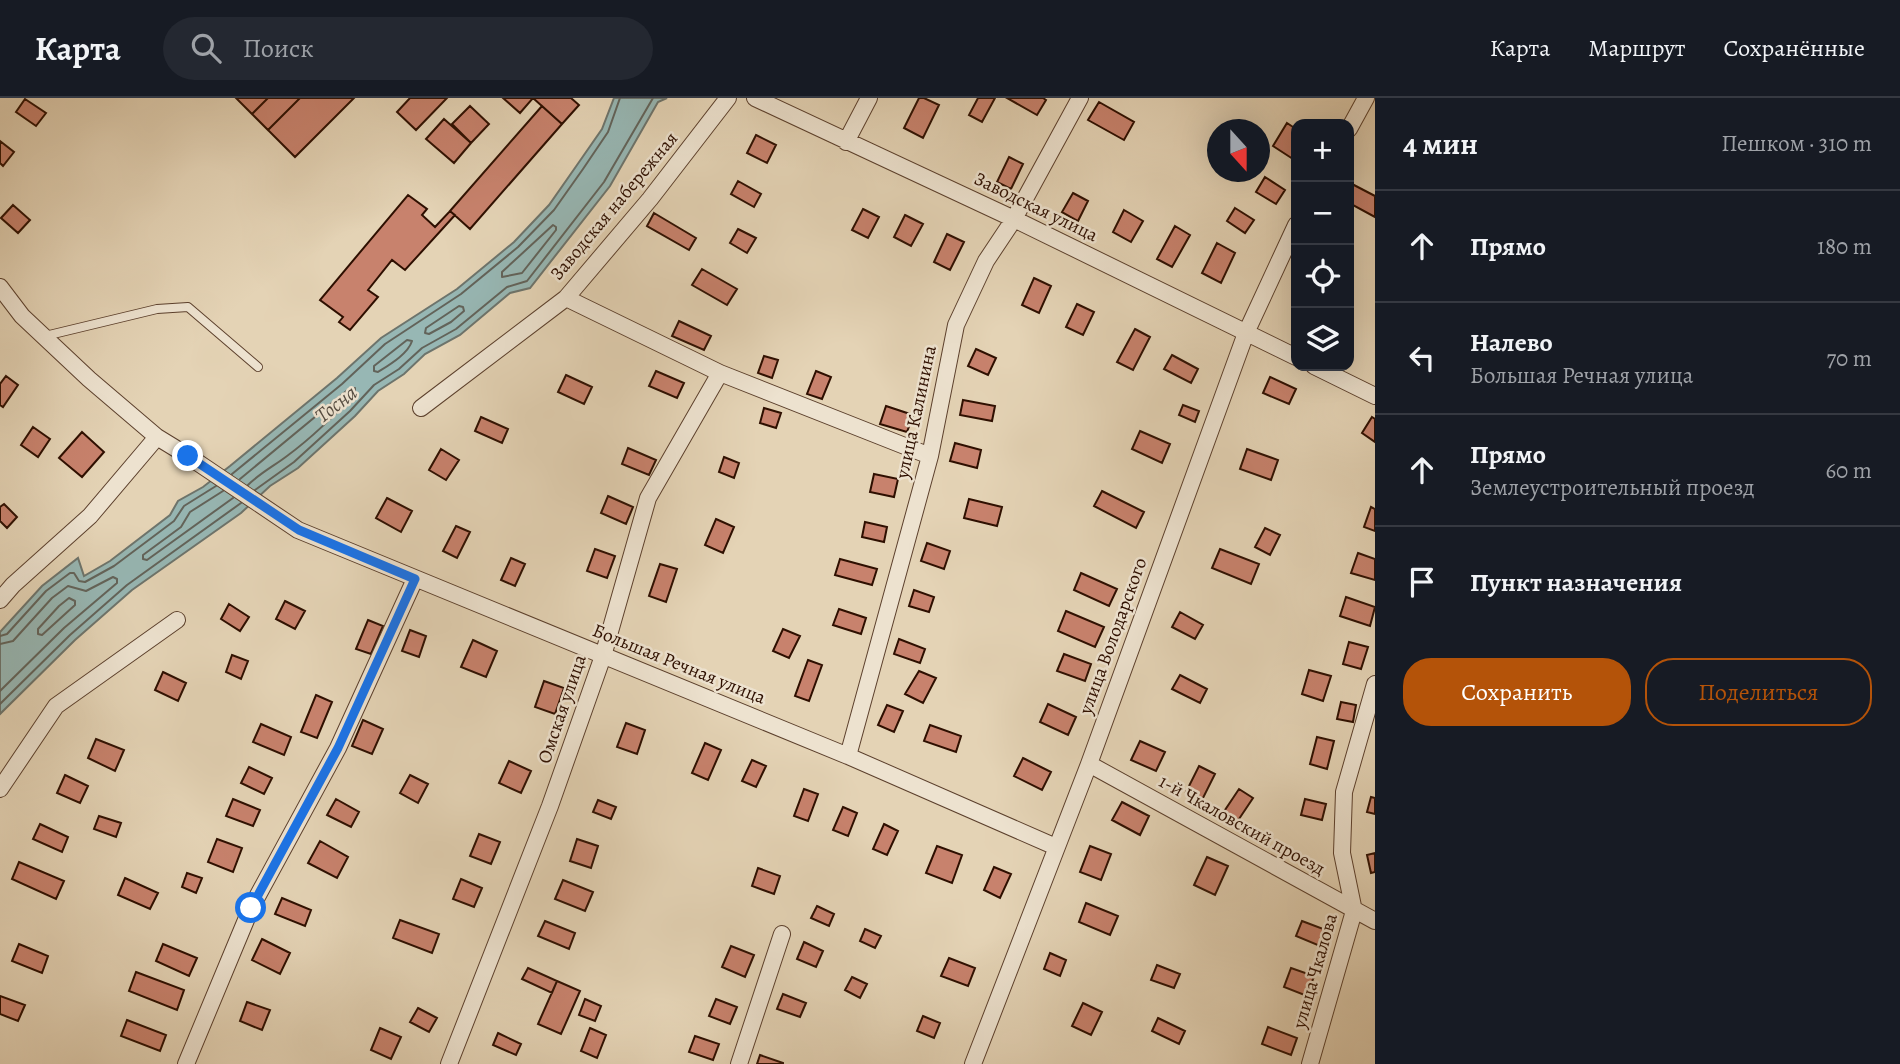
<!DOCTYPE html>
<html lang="ru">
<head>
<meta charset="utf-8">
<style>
	:root { --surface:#171b24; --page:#242831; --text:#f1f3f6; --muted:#9ea1a6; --line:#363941; --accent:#b45309 }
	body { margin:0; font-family:Alegreya,serif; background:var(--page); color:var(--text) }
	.controls { position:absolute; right:21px; top:21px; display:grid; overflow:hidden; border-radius:14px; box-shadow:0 7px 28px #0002 }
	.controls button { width:63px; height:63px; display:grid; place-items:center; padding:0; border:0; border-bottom:2px solid var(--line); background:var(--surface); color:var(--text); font:35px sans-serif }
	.compass { position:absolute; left:1207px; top:21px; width:63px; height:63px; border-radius:50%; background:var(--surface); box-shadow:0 7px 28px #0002; rotate:159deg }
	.stop { position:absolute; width:21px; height:21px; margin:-16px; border:5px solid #1a73e8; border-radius:50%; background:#fff }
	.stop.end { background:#1a73e8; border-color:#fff; box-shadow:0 2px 7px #0008 }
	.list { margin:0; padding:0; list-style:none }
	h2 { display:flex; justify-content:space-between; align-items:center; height:91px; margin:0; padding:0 28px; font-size:30px }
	h2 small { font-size:23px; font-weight:400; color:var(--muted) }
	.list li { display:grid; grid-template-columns:46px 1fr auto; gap:21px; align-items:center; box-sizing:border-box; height:112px; padding:0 28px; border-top:2px solid var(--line) }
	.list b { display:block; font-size:26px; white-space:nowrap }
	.list p { margin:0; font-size:23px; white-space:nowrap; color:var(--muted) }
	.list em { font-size:23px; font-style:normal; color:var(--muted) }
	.actions { display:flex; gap:14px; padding:21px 28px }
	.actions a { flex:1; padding:16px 0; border:2px solid var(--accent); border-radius:28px; text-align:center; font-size:24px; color:var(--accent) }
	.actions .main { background:var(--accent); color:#fff }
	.icon { flex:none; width:38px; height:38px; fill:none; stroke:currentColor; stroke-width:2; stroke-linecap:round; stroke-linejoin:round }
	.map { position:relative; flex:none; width:1375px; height:966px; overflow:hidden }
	header { display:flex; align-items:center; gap:42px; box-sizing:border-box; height:98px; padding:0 35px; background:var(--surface); border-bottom:2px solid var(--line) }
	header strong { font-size:33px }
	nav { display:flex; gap:38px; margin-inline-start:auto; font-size:24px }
	.search { width:490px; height:63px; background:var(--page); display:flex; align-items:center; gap:18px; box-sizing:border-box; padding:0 24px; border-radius:38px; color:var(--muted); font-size:26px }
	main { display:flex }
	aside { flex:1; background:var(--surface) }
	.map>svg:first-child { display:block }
	.water { fill:#97b7b4; stroke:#6d746c; stroke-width:2 }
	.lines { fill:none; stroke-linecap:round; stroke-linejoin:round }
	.shore { stroke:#62635a; stroke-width:2 }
	.building { fill:#c8826d; stroke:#2e0f00; stroke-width:2 }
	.service-casing { stroke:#5c402d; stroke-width:10 }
	.minor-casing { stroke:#5c402d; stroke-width:18 }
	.service { stroke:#ede2cf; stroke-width:8 }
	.minor { stroke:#ede2cf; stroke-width:16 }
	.route { stroke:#1a73e8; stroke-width:9 }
	.labels { text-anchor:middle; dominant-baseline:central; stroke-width:5; stroke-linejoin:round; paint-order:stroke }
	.street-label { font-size:19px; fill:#2e0f00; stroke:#ede2cf }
	.water-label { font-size:21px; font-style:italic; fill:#534a3f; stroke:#ede2cf }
</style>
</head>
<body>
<header>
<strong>Карта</strong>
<div class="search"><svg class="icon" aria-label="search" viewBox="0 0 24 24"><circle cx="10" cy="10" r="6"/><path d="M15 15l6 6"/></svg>Поиск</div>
<nav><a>Карта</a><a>Маршрут</a><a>Сохранённые</a></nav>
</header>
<main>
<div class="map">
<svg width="1375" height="966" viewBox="0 0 1375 966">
	<rect width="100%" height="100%" fill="#e4d3b5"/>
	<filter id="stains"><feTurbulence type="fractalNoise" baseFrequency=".00286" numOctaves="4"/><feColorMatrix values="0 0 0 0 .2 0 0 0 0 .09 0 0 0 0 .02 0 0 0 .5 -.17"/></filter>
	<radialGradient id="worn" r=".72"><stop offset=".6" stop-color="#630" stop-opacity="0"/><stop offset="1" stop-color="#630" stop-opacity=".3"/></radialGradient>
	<path class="water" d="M614,0h53l-9,4 -48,84 -80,102 -20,5 -50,42 -35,19 -21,20 -26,17 -23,25 -57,52 -28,18 -29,27 -109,77 -57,50 -75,74v-82l42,-46 36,-28 6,18 26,-15 60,-46 8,-14 25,-14 27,-21 107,-88 44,-40 76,-49 57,-47 35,-37 28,-40 25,-36z"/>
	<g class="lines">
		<path class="shore" d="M553,127l3,2v3l-34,43 -20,4v-5z
			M459,208l4,1 1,4 -13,11 -22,12 -4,-1 1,-5z
			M407,242l5,1c-4,13 -23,24 -34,31l-4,-1v-5z
			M232,376l110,-90 43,-40 76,-50 57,-47 36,-37 29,-41 25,-37 12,-34
			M240,381l110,-91h5v4c-18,22 -45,47 -68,64 -13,10 -27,17 -39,29
			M255,392l39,-28 56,-51 24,-26 25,-16 23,-21 34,-19 51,-42 20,-6 77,-99 49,-84
			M223,393l-33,21 -9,15 -38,28v4l4,1 86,-62
			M69,500l6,3v4l-33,30 -4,-1v-5l21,-23z
			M0,538l7,-2 39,-43 24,-18h4l5,8 6,1 29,-16 60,-45 10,-15 32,-20
			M0,546l13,-3 39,-43 16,-12 18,5 27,-14 4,2v4l-53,45 -64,63
			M0,606l70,-69 57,-50 114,-82"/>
	</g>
	<path class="building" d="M236,0h32l-16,16z
		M268,0h32l-32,32 -16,-16z
		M300,0h54l-59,59 -27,-27z
		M410,0h37l-31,32 -19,-18z
		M503,0h30l-13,15z
		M533,0h38l8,7 -17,19z
		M919,0h5l15,7 -16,33 -19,-10z
		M978,0h17l-13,24 -13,-7z
		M1007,0h36l3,2 -9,15z
		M25,1l21,14 -10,13 -20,-14z
		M1099,4l35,20 -10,18 -36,-20z
		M470,8l19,18 -18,19 -19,-19z
		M542,8l20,18 -92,105 -20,-18z
		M444,21l27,24 -17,20 -28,-24z
		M1287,25l9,6v32l-23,-15z
		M756,37l20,10 -9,18 -20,-10z
		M0,43l14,11 -11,14 -3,-3z
		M1009,59l14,7 -12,25 -14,-7z
		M1265,79l20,13 -9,14 -20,-12z
		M738,83l23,13 -7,13 -23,-13z
		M1352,86l23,12v21l-26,-14v-12z
		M1073,95l15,8 -10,20 -16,-9z
		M408,97l19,14 -5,6 13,12 15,-16 5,4 -50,55 -13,-10 -24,30 10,7 -28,33 -11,-8 4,-5 -23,-17z
		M13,107l17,15 -12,13 -17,-15z
		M1235,110l19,12 -9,13 -18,-12z
		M863,111l16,8 -11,21 -16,-8z
		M1124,112l19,11 -12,21 -18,-10z
		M654,115l42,25 -7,12 -42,-24z
		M905,117l18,9 -12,22 -17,-9z
		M1175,128l15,9 -18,32 -15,-8z
		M738,131l18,9 -9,15 -17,-10z
		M947,136l17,8 -14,28 -16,-8z
		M1217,145l18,10 -14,30 -19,-10z
		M702,171l35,20 -10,16 -35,-20z
		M1034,180l17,8 -12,27 -17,-8z
		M1077,206l17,8 -11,23 -17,-8z
		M679,223l32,15 -7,14 -32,-14z
		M1135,231l15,8 -17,33 -16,-8z
		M976,251l20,9 -8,17 -20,-9z
		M1172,257l26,14 -7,14 -27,-14z
		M764,258l14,4 -6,18 -14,-5z
		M656,273l28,12 -7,15 -28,-12z
		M816,273l15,6 -9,22 -15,-5z
		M566,277l26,12 -8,17 -26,-12z
		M6,278l12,9 -15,22 -3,-2v-21z
		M1270,279l26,12 -7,15 -26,-11z
		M963,302l32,6 -3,15 -32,-6z
		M1183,307l16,6 -4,11 -16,-7z
		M886,308l27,9 -6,17 -27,-8z
		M764,310l17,5 -5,15 -16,-5z
		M481,319l27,12 -6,14 -27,-12z
		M1372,319l3,2v23l-13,-9z
		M33,329l17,12 -12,18 -17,-12z
		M1140,333l30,13 -8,19 -30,-14z
		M82,334l22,20 -22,25 -23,-19z
		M955,345l26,7 -4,18 -27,-7z
		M628,350l28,12 -7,15 -27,-11z
		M441,351l18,11 -13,20 -17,-10z
		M1247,351l31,11 -7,20 -31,-11z
		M724,359l15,6 -5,15 -15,-6z
		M874,376l24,5 -4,18 -24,-5z
		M1102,393l42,21 -8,16 -42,-22z
		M608,398l25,11 -7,17 -25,-11z
		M387,400l25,13 -11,21 -25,-14z
		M969,401l33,8 -5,19 -33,-8z
		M4,406l13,13 -10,11 -7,-7v-14z
		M1371,409l4,2v22l-11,-4z
		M716,421l18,8 -11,26 -18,-8z
		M865,424l22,5 -3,15 -22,-5z
		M456,428l14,6 -13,26 -14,-7z
		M1265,430l15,7 -10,20 -15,-8z
		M927,445l23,8 -6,18 -23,-8z
		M595,451l20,7 -8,22 -20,-7z
		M1220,451l39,15 -8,20 -39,-16z
		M1358,455l17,6v21l-24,-7z
		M511,460l14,6 -10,22 -14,-6z
		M840,461l37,10 -5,16 -37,-10z
		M660,466l17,5 -11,33 -17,-6z
		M1081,475l36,16 -8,17 -35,-16z
		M914,492l20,7 -5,15 -20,-6z
		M1346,499l29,10 -5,19 -30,-10z
		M285,503l20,10 -10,18 -19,-10z
		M229,506l20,13 -9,14 -19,-12z
		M839,511l27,9 -5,16 -28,-9z
		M1066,513l38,16 -9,20 -37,-16z
		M1180,514l23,13 -8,14 -23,-12z
		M368,522l15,6 -12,28 -15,-5z
		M783,531l17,7 -11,22 -16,-7z
		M410,532l16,6 -7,21 -17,-6z
		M899,541l26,10 -5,14 -26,-9z
		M473,542l24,11 -11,26 -25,-10z
		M1349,544l19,5 -7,22 -18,-5z
		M1064,556l27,10 -6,17 -28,-10z
		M232,557l16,6 -7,18 -15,-7z
		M808,562l14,5 -13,36 -14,-5z
		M1309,572l22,6 -8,25 -21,-7z
		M919,573l17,7 -13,25 -18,-9z
		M163,574l23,11 -8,18 -23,-11z
		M1180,577l27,14 -7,14 -28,-14z
		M544,583l20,7 -9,26 -20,-7z
		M316,597l16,7 -15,36 -16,-6z
		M1341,604l15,3 -3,17 -16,-3z
		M1048,606l28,13 -8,18 -28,-13z
		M887,607l16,6 -9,21 -16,-7z
		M363,622l20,9 -11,25 -20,-8z
		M626,625l19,7 -8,24 -20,-7z
		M261,626l30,13 -7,18 -31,-13z
		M930,627l31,11 -5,16 -32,-11z
		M1317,639l17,4 -7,28 -17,-5z
		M96,641l28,11 -9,21 -27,-13z
		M1140,643l25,11 -9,19 -25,-11z
		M705,645l16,7 -13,30 -16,-7z
		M1023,660l28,14 -9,18 -28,-14z
		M752,662l14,6 -10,21 -14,-6z
		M509,663l22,10 -10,22 -22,-10z
		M1199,668l16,8 -13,26 -16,-8z
		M249,669l23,11 -8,16 -23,-11z
		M65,677l23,11 -8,17 -23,-10z
		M410,677l18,9 -10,19 -18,-10z
		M804,691l14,5 -10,27 -14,-5z
		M1239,691l14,9 -16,24 -14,-9z
		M1371,699l4,1v16l-8,-2z
		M233,701l27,11 -7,16 -27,-10z
		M336,701l23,13 -8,15 -24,-12z
		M1305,701l21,5 -4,16 -21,-5z
		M598,702l18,7 -5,12 -18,-7z
		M1122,704l27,14 -9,19 -28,-15z
		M843,709l14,6 -9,23 -15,-6z
		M99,718l22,7 -5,14 -22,-8z
		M40,726l28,13 -6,15 -29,-13z
		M884,726l14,7 -11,24 -14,-6z
		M479,736l21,8 -9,22 -21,-8z
		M217,741l25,9 -9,24 -25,-10z
		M577,741l21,7 -7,22 -21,-7z
		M320,743l28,16 -11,21 -29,-15z
		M937,748l25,9 -10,28 -26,-10z
		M1090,748l21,8 -10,26 -21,-8z
		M1375,755v19l-4,1 -4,-18z
		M1207,759l21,9 -13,29 -21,-10z
		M19,764l45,19 -8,18 -44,-20z
		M994,769l17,7 -11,24 -16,-8z
		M758,770l22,8 -6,18 -22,-8z
		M187,775l15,5 -6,15 -14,-6z
		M125,780l33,15 -8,16 -32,-14z
		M461,781l21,9 -8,19 -21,-8z
		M563,782l30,12 -8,19 -30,-12z
		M282,800l29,12 -6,16 -30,-12z
		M1086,805l32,13 -8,19 -31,-13z
		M817,808l17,8 -5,12 -18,-8z
		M400,822l39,14 -7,19 -39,-15z
		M545,823l30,12 -6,16 -31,-13z
		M1302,823l24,9 -6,16 -24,-10z
		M865,831l16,7 -6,12 -15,-7z
		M262,841l28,14 -10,21 -28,-14z
		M804,844l19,9 -7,16 -19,-8z
		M19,846l29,12 -6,17 -30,-12z
		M163,846l34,14 -8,18 -33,-15z
		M731,848l23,9 -9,22 -23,-10z
		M1050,855l16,7 -6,16 -16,-7z
		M949,860l26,10 -7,18 -27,-10z
		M1157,867l23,9 -6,14 -23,-8z
		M528,870l29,13 -5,12 -30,-14z
		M1291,870l23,8 -7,20 -23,-9z
		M136,874l48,18 -7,20 -48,-19z
		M852,879l15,7 -7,14 -15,-8z
		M557,883l23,10 -19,43 -23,-10z
		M783,896l23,9 -6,14 -23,-8z
		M0,898l25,9 -7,16 -18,-7z
		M585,901l16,7 -6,15 -16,-6z
		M716,901l21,8 -7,17 -21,-8z
		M247,904l23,8 -8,20 -22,-9z
		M1083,905l19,9 -11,23 -19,-9z
		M418,910l19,10 -8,14 -19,-10z
		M923,918l17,7 -6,15 -17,-7z
		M1158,920l27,13 -6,13 -27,-13z
		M127,922l39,15 -6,16 -39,-15z
		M1268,929l29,11 -6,17 -29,-11z
		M380,930l21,9 -10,22 -20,-9z
		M590,930l16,7 -9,23 -16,-7z
		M498,935l23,11 -5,11 -23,-10z
		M695,938l24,8 -6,16 -24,-8z
		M760,957l23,8v1h-26z"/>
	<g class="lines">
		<g class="service-casing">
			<path id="service" d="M45,238l112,-27 31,-2 70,60"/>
		</g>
		<g class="minor-casing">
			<path id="minor" d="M755,0l259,121 282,138
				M1349,31l17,-31
				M846,44l23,-44
				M0,189l22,29 67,63 68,58 31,19 110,74 550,226 208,91
				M566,200l154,75 210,83
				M1314,268l61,30
				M421,310l145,-110 84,-99 78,-101
				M0,502l13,-15 77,-69 67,-79
				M848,658l82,-300 26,-131 30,-64 28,-42 66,-121
				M1089,666l286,157
				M0,691l56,-83 121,-86
				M186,966l65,-156 87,-160 77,-169
				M449,966l101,-258 53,-150 45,-158 72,-125
				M739,966l43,-130
				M973,966l116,-300 157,-431 50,-108
				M1310,966l44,-153 -12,-58 2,-61 31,-108"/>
		</g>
		<use href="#service" class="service"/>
		<use href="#minor" class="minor"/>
	</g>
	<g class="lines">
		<path class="route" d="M188,358l111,74 116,49 -77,169 -87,160"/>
	</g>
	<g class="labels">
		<g class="street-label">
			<text transform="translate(614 108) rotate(-50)">Заводская набережная</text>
			<text transform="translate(1036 109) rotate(26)">Заводская улица</text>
			<text transform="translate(916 314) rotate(-78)">улица Калинина</text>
			<text transform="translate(1113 538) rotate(-70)">улица Володарского</text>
			<text transform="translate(679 566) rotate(22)">Большая Речная улица</text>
			<text transform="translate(562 611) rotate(-71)">Омская улица</text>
			<text transform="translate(1242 727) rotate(29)">1-й Чкаловский проезд</text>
			<text transform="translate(1315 873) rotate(-74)">улица Чкалова</text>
		</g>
		<g class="water-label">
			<text transform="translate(336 306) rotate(-38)">Тосна</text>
		</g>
	</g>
	<rect width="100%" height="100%" filter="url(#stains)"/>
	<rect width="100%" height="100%" fill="url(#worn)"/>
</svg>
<div class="controls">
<button>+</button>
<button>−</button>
<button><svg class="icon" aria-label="locate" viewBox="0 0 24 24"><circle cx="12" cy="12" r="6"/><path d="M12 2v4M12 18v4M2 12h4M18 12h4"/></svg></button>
<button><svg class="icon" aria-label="layers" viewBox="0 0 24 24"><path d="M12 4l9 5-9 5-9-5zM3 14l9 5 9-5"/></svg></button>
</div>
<svg class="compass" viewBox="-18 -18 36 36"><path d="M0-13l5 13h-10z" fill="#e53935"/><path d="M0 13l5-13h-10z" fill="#9ea1a6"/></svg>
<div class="stop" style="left:251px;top:810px"></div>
<div class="stop end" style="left:188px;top:358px"></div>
</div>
<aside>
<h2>4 мин<small>Пешком · 310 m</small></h2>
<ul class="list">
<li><svg class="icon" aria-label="ahead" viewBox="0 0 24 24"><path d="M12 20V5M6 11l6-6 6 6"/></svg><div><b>Прямо</b></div><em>180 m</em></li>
<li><svg class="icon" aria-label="left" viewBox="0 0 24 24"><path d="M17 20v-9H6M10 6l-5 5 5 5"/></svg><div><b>Налево</b><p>Большая Речная улица</p></div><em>70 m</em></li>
<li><svg class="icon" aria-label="ahead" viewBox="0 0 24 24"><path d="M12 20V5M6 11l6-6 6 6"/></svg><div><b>Прямо</b><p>Землеустроительный проезд</p></div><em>60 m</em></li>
<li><svg class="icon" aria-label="arrive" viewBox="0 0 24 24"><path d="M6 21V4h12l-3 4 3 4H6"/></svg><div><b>Пункт назначения</b></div></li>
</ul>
<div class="actions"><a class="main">Сохранить</a><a>Поделиться</a></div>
</aside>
</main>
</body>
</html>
